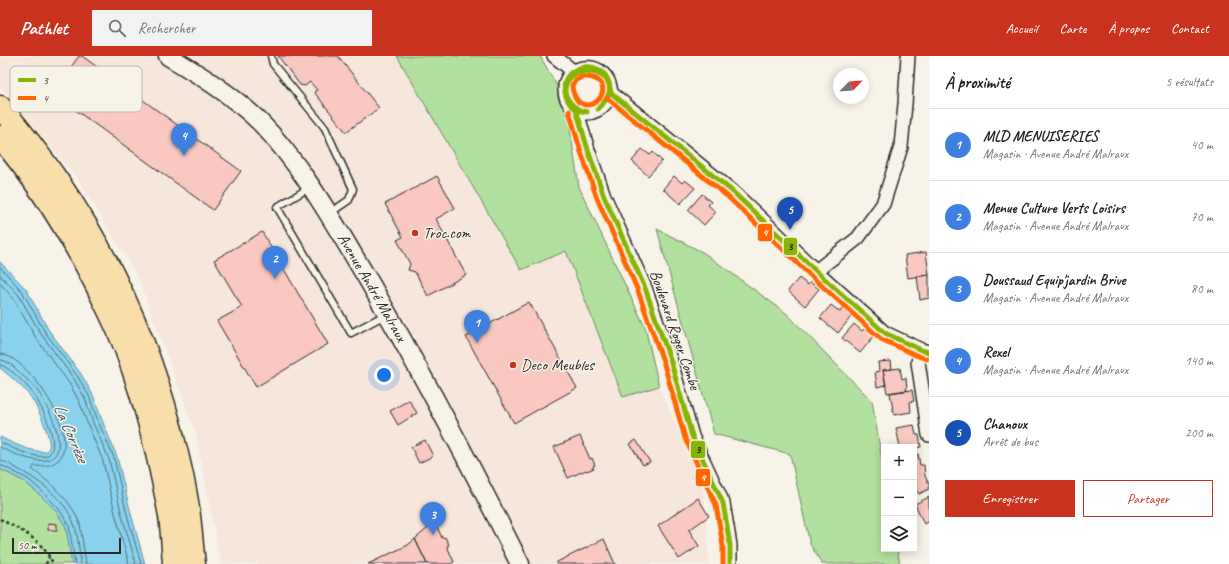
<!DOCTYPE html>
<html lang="fr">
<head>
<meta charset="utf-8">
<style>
	:root { --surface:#fff; --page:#f2f2f2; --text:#202124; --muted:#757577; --line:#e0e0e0; --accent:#c8321e }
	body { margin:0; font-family:Caveat,sans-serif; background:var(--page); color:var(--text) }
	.controls { position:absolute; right:12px; bottom:12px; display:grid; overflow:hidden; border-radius:0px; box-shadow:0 2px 10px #0003 }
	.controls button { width:36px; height:36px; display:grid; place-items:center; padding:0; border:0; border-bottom:1px solid var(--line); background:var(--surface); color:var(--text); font:20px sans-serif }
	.compass { position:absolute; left:833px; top:12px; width:36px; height:36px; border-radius:50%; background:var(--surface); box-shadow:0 2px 10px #0003; rotate:65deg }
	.scale { position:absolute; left:12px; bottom:10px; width:109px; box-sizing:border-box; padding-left:4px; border:2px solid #2b2b2b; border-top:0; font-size:11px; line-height:14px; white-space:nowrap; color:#2b2b2b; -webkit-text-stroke:3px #f7f3e8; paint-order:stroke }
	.you { position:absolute; left:384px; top:319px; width:14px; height:14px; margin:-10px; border:3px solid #fff; border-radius:50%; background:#1a73e8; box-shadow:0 0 0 6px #1a73e833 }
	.badge { display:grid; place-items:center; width:26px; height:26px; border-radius:50%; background:var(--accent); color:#fff; font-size:13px; font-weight:700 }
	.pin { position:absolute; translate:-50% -33px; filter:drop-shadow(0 1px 2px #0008) }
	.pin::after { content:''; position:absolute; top:21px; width:14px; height:12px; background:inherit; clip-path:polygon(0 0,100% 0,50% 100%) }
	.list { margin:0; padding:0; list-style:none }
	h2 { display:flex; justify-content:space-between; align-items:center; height:52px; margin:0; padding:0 16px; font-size:17px }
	h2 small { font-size:13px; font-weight:400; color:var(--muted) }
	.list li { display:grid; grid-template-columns:26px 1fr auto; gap:12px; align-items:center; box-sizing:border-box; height:72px; padding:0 16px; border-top:1px solid var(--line) }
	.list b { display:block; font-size:15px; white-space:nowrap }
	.list p { margin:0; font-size:13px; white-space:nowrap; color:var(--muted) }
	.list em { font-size:13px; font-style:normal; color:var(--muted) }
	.actions { display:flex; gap:8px; padding:12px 16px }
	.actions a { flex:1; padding:9px 0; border:1px solid var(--accent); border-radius:0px; text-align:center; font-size:14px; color:var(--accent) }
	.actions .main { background:var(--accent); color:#fff }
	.icon { flex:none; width:22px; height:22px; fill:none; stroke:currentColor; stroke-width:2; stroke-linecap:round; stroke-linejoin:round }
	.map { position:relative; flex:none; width:929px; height:508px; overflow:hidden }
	header { display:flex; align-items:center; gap:24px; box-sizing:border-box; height:56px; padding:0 20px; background:var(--accent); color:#fff }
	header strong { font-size:19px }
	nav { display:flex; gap:22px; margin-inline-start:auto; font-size:14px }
	.search { width:280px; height:36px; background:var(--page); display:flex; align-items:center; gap:10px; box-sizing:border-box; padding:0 14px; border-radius:0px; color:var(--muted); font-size:15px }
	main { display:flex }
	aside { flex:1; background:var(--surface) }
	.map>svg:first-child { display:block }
	.built { fill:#f7e6dc }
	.green { fill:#b2e19f; stroke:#6e8665 }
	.water { fill:#8ad2ec; stroke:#648f9f }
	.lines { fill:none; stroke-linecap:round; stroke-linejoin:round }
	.shore { stroke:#516e78; stroke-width:1 }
	.building { fill:#f8c8c1; stroke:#2b2b2b }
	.lane-casing { stroke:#2b2b2b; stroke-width:9 }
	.street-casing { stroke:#2b2b2b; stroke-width:16 }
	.secondary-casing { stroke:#2b2b2b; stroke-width:21 }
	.highway-casing { stroke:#2b2b2b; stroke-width:25 }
	.path { stroke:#2b2b2b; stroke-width:2.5; stroke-dasharray:3 3; stroke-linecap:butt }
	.lane { stroke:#f7f3e8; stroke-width:6 }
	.street { stroke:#f7f3e8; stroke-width:13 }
	.secondary { stroke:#f7f3e8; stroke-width:18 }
	.highway { stroke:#f8deab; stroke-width:22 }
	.bus-1-casing { stroke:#f7f3e8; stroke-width:8 }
	.bus-2-casing { stroke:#f7f3e8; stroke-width:8 }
	.bus-1 { stroke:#88b406; stroke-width:5 }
	.bus-2 { stroke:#f60; stroke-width:5 }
	.poi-dot { fill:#c8321e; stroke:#f7f3e8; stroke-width:1.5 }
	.labels { text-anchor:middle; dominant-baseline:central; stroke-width:3; stroke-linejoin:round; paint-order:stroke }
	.poi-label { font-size:16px; fill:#2b2b2b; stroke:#f7f3e8; text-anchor:start }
	.street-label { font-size:16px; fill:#2b2b2b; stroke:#f7f3e8 }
	.water-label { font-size:17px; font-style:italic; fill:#43555b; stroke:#f7f3e8 }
	.key { fill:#f7f3e8; stroke:#bab7af; stroke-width:1 }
	.key-label { font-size:11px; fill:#2b2b2b }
	.line-badge { stroke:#f7f3e8; stroke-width:1.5 }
	.badge-label { font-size:11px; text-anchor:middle; font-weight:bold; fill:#fff }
	.pale-badge-label { font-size:11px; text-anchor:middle; font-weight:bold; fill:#111 }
</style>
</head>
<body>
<header>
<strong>Pathlet</strong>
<div class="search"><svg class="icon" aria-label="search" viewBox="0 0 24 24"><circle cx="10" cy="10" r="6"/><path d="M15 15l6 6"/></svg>Rechercher</div>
<nav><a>Accueil</a><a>Carte</a><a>À propos</a><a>Contact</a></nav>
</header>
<main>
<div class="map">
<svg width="929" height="508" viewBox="0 0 929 508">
	<rect width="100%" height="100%" fill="#f7f3e8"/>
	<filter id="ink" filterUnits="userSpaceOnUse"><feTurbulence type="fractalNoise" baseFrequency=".025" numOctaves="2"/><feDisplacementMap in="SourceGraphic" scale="8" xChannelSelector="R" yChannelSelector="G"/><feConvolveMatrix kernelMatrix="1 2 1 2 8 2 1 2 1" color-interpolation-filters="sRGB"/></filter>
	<g filter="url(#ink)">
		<path class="built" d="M0,0h397l124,213 45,-18 57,146 36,-11 45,107 5,71h-488l-25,-131 -59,-158 -58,-94 -79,-94z"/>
		<path class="green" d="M397,0h143l17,30 12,37 10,64 66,140 14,59 -36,11 -57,-146 -45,19z
			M657,173l47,24 82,60 86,88 12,71v77h13l3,15h-78l-12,-20 -20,-90 -76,-20z
			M0,413l25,13 15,13 16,16 10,16 6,37h-72z"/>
		<path class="water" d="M0,206l26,27 22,40 33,45 12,21 9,25 15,37 13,53 15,54h-73l-6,-37 -10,-16 -16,-16 -15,-13 -25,-13v-32c14,7 29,14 45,15 2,-2 3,-2 4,-5 3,-9 -13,-43 -19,-51 -9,-11 -20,-20 -30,-28z"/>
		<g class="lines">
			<path class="shore" d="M0,211l22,24 23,41 33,45 11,19 9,25 16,37 12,53 15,53
				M0,219l18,19 23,40 33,45 11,19 8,25 16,36 12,53 15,52
				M0,227l13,15 23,40 33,45 10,18 9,24 15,36 12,52 14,51
				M0,298c33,1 105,118 34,112l-2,3 19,15 16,17 7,10 6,13 6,40
				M0,304c8,0 15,8 20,13 6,6 14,12 19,20 8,12 22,40 19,55 -4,25 -45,6 -58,-1
				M0,309c9,1 29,22 34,30 7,10 30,54 12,61 -10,3 -37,-9 -46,-14
				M0,405c5,0 10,3 14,6 22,11 52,32 60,57 4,11 6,29 6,40
				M0,410h3l25,13 15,13 16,17 10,16 6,39"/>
		</g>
		<path class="building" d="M79,0h3l159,115 -28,39 -161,-117z
			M278,0h60l41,52 -33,24 -32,-40 3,-2 -7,-8 -5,4 -5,-1z
			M642,93l8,6 3,-3 9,9 -14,15 -16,-15z
			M437,120l18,32 -19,11 30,56 -38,21 -13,-24 -7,-2 2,-6 -13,-24 6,-3 -18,-33z
			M674,120l8,7 3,-3 10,8 -15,16 -17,-15z
			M702,138l9,8 -3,3 8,7 -12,13 -16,-15z
			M262,176l66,112 -72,43 -39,-66 25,-14 -28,-47z
			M926,196l3,23 -21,3 -3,-23z
			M929,219v23l-9,2 -3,-24z
			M799,222l9,7 2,-3 9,7 -14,17 -17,-15z
			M529,246l48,86 -63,35 -48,-86z
			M831,249l9,7 2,-3 9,8 -13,16 -18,-15z
			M854,268l8,7 3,-3 9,8 -14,17 -18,-15z
			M891,305l1,8 -9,1 3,15 -9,2 -2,-15 4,-1 -1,-9z
			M900,312l2,11 4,-1 1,12 -20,3 -4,-23z
			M912,334l2,11 -4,1 1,10 -17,3 -4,-22z
			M409,344l8,13 -19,12 -8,-14z
			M914,369l2,10h3l2,12 -7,1 -14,-1 -4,-19z
			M580,380l10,23 2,-1 3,7 -2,1 1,2 -7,3 -1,-1 -18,8 -14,-31z
			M425,384l8,16 -14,7 -8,-16z
			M636,384l14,22 -7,3 -13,-21z
			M918,398l2,11h4l1,11 4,8v5l-10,5 -4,-7 2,-1 -3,-7v-24z
			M929,441v25l-5,2 -9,-20z
			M698,442l11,18 -20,14 10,16 -20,13 -21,-33z
			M435,466l7,16 3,-1 4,8 -2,1 7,16 -3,2h-24l-12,-25z
			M48,467l9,1v6h-9z
			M415,483l12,25h-59l40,-19z
			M604,483l11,25h-58v-2z"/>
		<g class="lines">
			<g class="lane-casing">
				<path id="lane" d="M271,0l2,8 52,64 28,61 -4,11 -19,13
					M309,132l-32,19 74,126 34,-18"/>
			</g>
			<g class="street-casing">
				<path id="street" d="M554,0l19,15
					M611,37c-6,15 -20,26 -36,16 -6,-5 -10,-11 -10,-18 -3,-28 43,-35 46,2l121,98 84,80 69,62 36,17 8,2
					M576,53l12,41 16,46 41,92 26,74 21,74 31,67 7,42v19
					M816,215l42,-33 25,-34 18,-57 4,-43 3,-48
					M921,294l-3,12 11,73"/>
			</g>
			<g class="secondary-casing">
				<g id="secondary">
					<path id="s1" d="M168,0c34,20 64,39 92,66 44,45 78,108 110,161 53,92 103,186 150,281"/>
				</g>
			</g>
			<g class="highway-casing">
				<path id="highway" d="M0,51c83,95 139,201 171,323 7,28 15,57 18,86 2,16 3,32 5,48
					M0,81c39,45 70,96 97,149 11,23 23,45 31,69 19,52 32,106 42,161 2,16 3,32 4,48"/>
			</g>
			<path class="path" d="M0,463c22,12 42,20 53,45
				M46,508l3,-7"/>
			<use href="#lane" class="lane"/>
			<use href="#street" class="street"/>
			<use href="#secondary" class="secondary"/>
			<use href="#highway" class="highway"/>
			<g class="bus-1-casing">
				<path id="bus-1" d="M565,36c3,11 11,18 22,20
					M565,36c2,12 10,19 22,20
					M565,36c-6,-24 30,-35 42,-14 3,5 3,10 4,15
					M565,36c-1,-36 72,-20 33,17
					M611,37l121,98 84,80 69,62 36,17 8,2
					M576,53l12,41 16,46 41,92 26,74 21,74 31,67 7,42v19"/>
			</g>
			<g class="bus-2-casing">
				<path id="bus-2" d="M582,21c37,-2 17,39 -3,25 -5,-5 -7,-10 -7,-17l4,-5z
					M607,42l120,98 84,80 70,63 37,17 9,3
					M569,55l12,41 16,46 41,93 26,73 21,74 31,67 7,41v18"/>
			</g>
			<use href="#bus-1" class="bus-1"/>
			<use href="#bus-2" class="bus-2"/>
		</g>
	</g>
	<g class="poi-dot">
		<circle cx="415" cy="177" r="4"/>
		<circle cx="513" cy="309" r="4"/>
	</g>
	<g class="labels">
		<g class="poi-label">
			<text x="423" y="177">Troc.com</text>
			<text x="521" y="309">Deco Meubles</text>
		</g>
		<g class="street-label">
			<text stroke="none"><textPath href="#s1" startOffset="314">Avenue André Malraux</textPath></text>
			<text transform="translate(675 274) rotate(71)">Boulevard Roger Combe</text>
		</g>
		<g class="water-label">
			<text transform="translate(71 377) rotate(66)">La Corrèze</text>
		</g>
	</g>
	<rect x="10" y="10" width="132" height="46" rx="6" class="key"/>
	<rect x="18" y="22" width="18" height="4" fill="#88b406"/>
	<rect x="18" y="40" width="18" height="4" fill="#f60"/>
	<g class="key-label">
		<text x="43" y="28">3</text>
		<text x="43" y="46">4</text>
	</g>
	<g class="line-badge">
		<rect x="757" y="167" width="16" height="19" rx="4" fill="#f60"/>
		<rect x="783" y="181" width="15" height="19" rx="4" fill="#88b406"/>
		<rect x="690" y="384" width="16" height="19" rx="4" fill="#88b406"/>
		<rect x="695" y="412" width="16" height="19" rx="4" fill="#f60"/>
	</g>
	<g class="badge-label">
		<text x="765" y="180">4</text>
		<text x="703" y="425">4</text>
	</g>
	<g class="pale-badge-label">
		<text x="790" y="194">3</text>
		<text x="698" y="397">3</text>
	</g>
</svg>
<div class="controls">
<button>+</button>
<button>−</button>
<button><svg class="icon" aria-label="layers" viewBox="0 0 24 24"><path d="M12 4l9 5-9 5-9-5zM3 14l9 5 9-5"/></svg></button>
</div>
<svg class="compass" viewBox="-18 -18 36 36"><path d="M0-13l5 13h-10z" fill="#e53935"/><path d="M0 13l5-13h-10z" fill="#757577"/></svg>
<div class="scale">50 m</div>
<div class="you"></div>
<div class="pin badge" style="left:477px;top:287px;background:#3f7fe0">1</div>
<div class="pin badge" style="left:275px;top:223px;background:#3f7fe0">2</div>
<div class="pin badge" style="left:433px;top:479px;background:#3f7fe0">3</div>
<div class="pin badge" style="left:184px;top:100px;background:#3f7fe0">4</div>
<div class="pin badge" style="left:790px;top:174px;background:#1a4fb4">5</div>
</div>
<aside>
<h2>À proximité<small>5 résultats</small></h2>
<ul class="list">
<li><span class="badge" style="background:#3f7fe0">1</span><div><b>MLD MENUISERIES</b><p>Magasin · Avenue André Malraux</p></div><em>40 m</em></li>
<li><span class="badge" style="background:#3f7fe0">2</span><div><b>Menue Culture Verts Loisirs</b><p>Magasin · Avenue André Malraux</p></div><em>70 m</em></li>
<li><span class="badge" style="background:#3f7fe0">3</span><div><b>Doussaud Equip'jardin Brive</b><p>Magasin · Avenue André Malraux</p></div><em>80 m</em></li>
<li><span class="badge" style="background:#3f7fe0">4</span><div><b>Rexel</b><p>Magasin · Avenue André Malraux</p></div><em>140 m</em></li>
<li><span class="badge" style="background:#1a4fb4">5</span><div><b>Chanoux</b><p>Arrêt de bus</p></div><em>200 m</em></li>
</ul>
<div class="actions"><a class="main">Enregistrer</a><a>Partager</a></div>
</aside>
</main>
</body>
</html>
